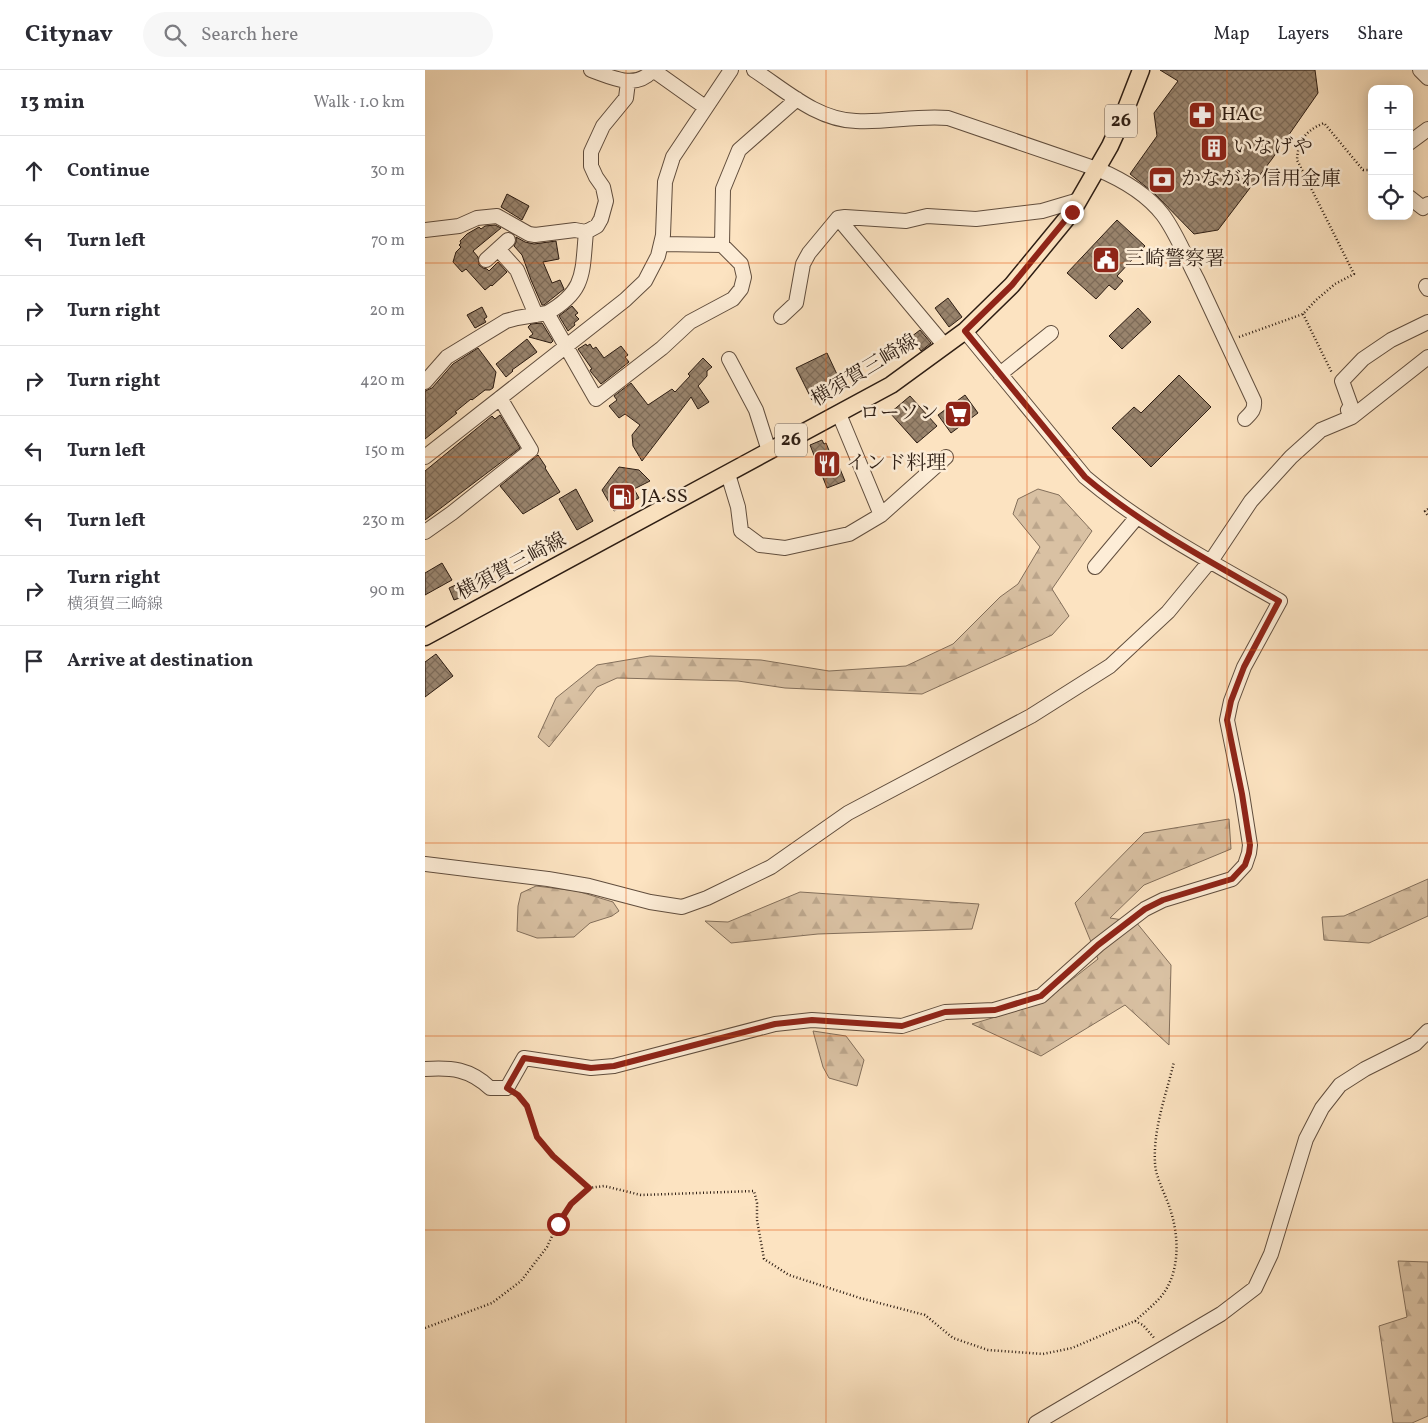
<!DOCTYPE html>
<html lang="en">
<head>
<meta charset="utf-8">
<style>
	:root { --surface:#fff; --page:#f7f7f7; --text:#2b2b33; --muted:#7c7c81; --line:#e1e1e2 }
	body { margin:0; font-family:Vollkorn,"Noto Serif JP",serif; background:var(--page); color:var(--text) }
	.controls { position:absolute; right:15px; top:15px; display:grid; overflow:hidden; border-radius:10px; box-shadow:0 2px 12px #0003 }
	.controls button { width:45px; height:45px; display:grid; place-items:center; padding:0; border:0; border-bottom:1px solid var(--line); background:var(--surface); color:var(--text); font:25px sans-serif }
	.stop { position:absolute; width:15px; height:15px; margin:-11px; border:4px solid #8f2418; border-radius:50%; background:#fff }
	.stop.end { background:#8f2418; border-color:#fff; box-shadow:0 1px 5px #0008 }
	.list { margin:0; padding:0; list-style:none }
	h2 { display:flex; justify-content:space-between; align-items:center; height:65px; margin:0; padding:0 20px; font-size:21px }
	h2 small { font-size:16px; font-weight:400; color:var(--muted) }
	.list li { display:grid; grid-template-columns:32px 1fr auto; gap:15px; align-items:center; box-sizing:border-box; height:70px; padding:0 20px; border-top:1px solid var(--line) }
	.list b { display:block; font-size:19px; white-space:nowrap }
	.list p { margin:0; font-size:16px; white-space:nowrap; color:var(--muted) }
	.list em { font-size:16px; font-style:normal; color:var(--muted) }
	.icon { flex:none; width:28px; height:28px; fill:none; stroke:currentColor; stroke-width:2; stroke-linecap:round; stroke-linejoin:round }
	.map { position:relative; flex:none; width:1003px; height:1353px; overflow:hidden }
	header { display:flex; align-items:center; gap:30px; box-sizing:border-box; height:70px; padding:0 25px; background:var(--surface); border-bottom:1px solid var(--line) }
	header strong { font-size:24px }
	nav { display:flex; gap:28px; margin-inline-start:auto; font-size:18px }
	.search { width:350px; height:45px; background:var(--page); display:flex; align-items:center; gap:12px; box-sizing:border-box; padding:0 18px; border-radius:28px; color:var(--muted); font-size:19px }
	main { display:flex }
	aside { flex:1; background:var(--surface) }
	.map>svg:first-child { display:block }
	.forest { fill:url(#forest-firs); stroke:#836f5b }
	.building { fill:url(#building-cross-hatch); stroke:#2d1d13 }
	.lines { fill:none; stroke-linecap:round; stroke-linejoin:round }
	.minor-casing { stroke:#614e3e; stroke-width:16 }
	.major-casing { stroke:#2d1d13; stroke-width:19 }
	.path { stroke:#2d1d13; stroke-width:2.5; stroke-dasharray:1 2.5; stroke-linecap:butt }
	.minor { stroke:#fdedd7; stroke-width:14 }
	.major { stroke:#fce3c1; stroke-width:16 }
	.route { stroke:#8f2418; stroke-width:6 }
	.grid { fill:none; stroke:#df560c; stroke-width:1; stroke-opacity:0.55 }
	.labels { text-anchor:middle; dominant-baseline:central; stroke-width:5; stroke-linejoin:round; paint-order:stroke }
	.shield { fill:#fdedd7; stroke:#6b5b4e; stroke-width:1 }
	.shield-label { font-size:19px; font-weight:bold; fill:#2d1d13 }
	.poi-label { font-size:20px; fill:#2d1d13; stroke:#fdedd7; text-anchor:start }
	.street-label { font-size:20px; fill:#2d1d13; stroke:#fdedd7 }
</style>
</head>
<body>
<header>
<strong>Citynav</strong>
<div class="search"><svg class="icon" aria-label="search" viewBox="0 0 24 24"><circle cx="10" cy="10" r="6"/><path d="M15 15l6 6"/></svg>Search here</div>
<nav><a>Map</a><a>Layers</a><a>Share</a></nav>
</header>
<main>
<aside>
<h2>13 min<small>Walk · 1.0 km</small></h2>
<ul class="list">
<li><svg class="icon" aria-label="ahead" viewBox="0 0 24 24"><path d="M12 20V5M6 11l6-6 6 6"/></svg><div><b>Continue</b></div><em>30 m</em></li>
<li><svg class="icon" aria-label="left" viewBox="0 0 24 24"><path d="M17 20v-9H6M10 6l-5 5 5 5"/></svg><div><b>Turn left</b></div><em>70 m</em></li>
<li><svg class="icon" aria-label="right" viewBox="0 0 24 24"><path d="M7 20v-9h11M14 6l5 5-5 5"/></svg><div><b>Turn right</b></div><em>20 m</em></li>
<li><svg class="icon" aria-label="right" viewBox="0 0 24 24"><path d="M7 20v-9h11M14 6l5 5-5 5"/></svg><div><b>Turn right</b></div><em>420 m</em></li>
<li><svg class="icon" aria-label="left" viewBox="0 0 24 24"><path d="M17 20v-9H6M10 6l-5 5 5 5"/></svg><div><b>Turn left</b></div><em>150 m</em></li>
<li><svg class="icon" aria-label="left" viewBox="0 0 24 24"><path d="M17 20v-9H6M10 6l-5 5 5 5"/></svg><div><b>Turn left</b></div><em>230 m</em></li>
<li><svg class="icon" aria-label="right" viewBox="0 0 24 24"><path d="M7 20v-9h11M14 6l5 5-5 5"/></svg><div><b>Turn right</b><p>横須賀三崎線</p></div><em>90 m</em></li>
<li><svg class="icon" aria-label="arrive" viewBox="0 0 24 24"><path d="M6 21V4h12l-3 4 3 4H6"/></svg><div><b>Arrive at destination</b></div></li>
</ul>
</aside>
<div class="map">
<svg width="1003" height="1353" viewBox="0 0 1003 1353">
	<defs>
		<pattern id="forest-firs" width="22" height="20" patternUnits="userSpaceOnUse" patternTransform="scale(1.25)"><rect width="22" height="20" fill="#d9c1a3"/><path d="M5 1l3.5 6h-7zM16 11l3.5 6h-7z" fill="#bba58b"/></pattern>
		<pattern id="building-cross-hatch" width="8" height="8" patternUnits="userSpaceOnUse" patternTransform="scale(1.25)"><rect width="8" height="8" fill="#99846d"/><path d="M0 0l8 8M0 8l8-8" fill="none" stroke="#7d6b58"/></pattern>
	</defs>
	<rect width="100%" height="100%" fill="#fce3c1"/>
	<filter id="stains"><feTurbulence type="fractalNoise" baseFrequency=".004" numOctaves="4"/><feColorMatrix values="0 0 0 0 .2 0 0 0 0 .09 0 0 0 0 .02 0 0 0 .5 -.17"/></filter>
	<radialGradient id="worn" r=".72"><stop offset=".6" stop-color="#630" stop-opacity="0"/><stop offset="1" stop-color="#630" stop-opacity=".3"/></radialGradient>
	<path class="forest" d="M613,419l21,6 33,36 -40,58 17,27 -17,19 -130,59 -137,-6 -47,-7 -121,-3 -20,9 -48,60 -11,-10 18,-39 41,-33 53,-9 111,4 68,11 77,-5 47,-22 47,-47 18,-13 22,-37 -27,-33 5,-15z
		M804,749l2,30 -87,36 -34,33 26,4 35,43 -2,80 -44,-40 -84,51 -69,-32 70,-21 56,-44 -23,-56 69,-70z
		M1003,809v37l-59,27 -45,-3 -2,-23 22,-1z
		M111,816l41,5 36,11 6,9 -7,5 -22,7 -16,14 -37,1 -20,-7 1,-25 3,-13z
		M375,822l179,12 -7,25 -154,5 -87,9 -26,-22 23,1z
		M388,961l33,5 18,24 -7,26 -28,-8 -6,-11z
		M973,1191l30,1v154l-16,7h-19l-14,-97 28,-9z"/>
	<path class="building" d="M735,0h155l3,23 -46,66 -54,71 -24,4 -39,-40 -25,-20 27,-38 -3,-23 24,-32z
		M82,124l22,12 -7,14 -21,-13z
		M692,150l28,26 -28,30 6,5 -8,9 -6,-5 -13,14 -29,-26z
		M70,155l6,3 -28,23 5,6 1,8 4,3 4,1 2,2 9,-9 9,10 -15,14 -1,-1 -6,5 -19,-21 -4,3 -9,-10 3,-10 5,-5 -2,-2 2,-2 -1,-2 7,-7 12,-7 2,2 4,-3z
		M91,167l9,5 9,2 22,-3 3,18 -16,3 9,21 8,-3 4,9 -20,16h-2l-11,-25 -9,-25 -8,-9 2,-4z
		M523,228l14,19 -13,10 -14,-19z
		M147,236l6,7 -3,2 4,4 -5,4 1,2 -7,6 -9,-15z
		M57,237l5,10 -3,2 2,3 -11,6 -8,-13z
		M713,238l13,14 -29,27 -13,-13z
		M117,253l11,18 -2,2 -22,-6 4,-3 -5,-7 3,-3z
		M495,260l11,13 -10,8 -10,-14z
		M102,269l10,13 -25,18 1,1 -7,6 -10,-13z
		M161,274l1,2 3,-2 3,5 3,-2 8,11 17,-12 7,9 -3,2 4,5 -28,22 -10,-12 -1,-2 2,-1 -14,-20z
		M53,278l18,24 -3,16 -3,2h-5l-13,10 -1,-1 -16,13 2,1 -32,26v-48l7,-3 21,-24z
		M402,283l15,32 -30,15 -16,-32z
		M278,288l9,9 -5,4v5l-9,10 11,16 -11,7 -7,-12 -49,64 -9,-15 -1,-11 8,-10 -15,-11 -6,4 -10,-12 8,-6 -3,-4 17,-13 17,22 24,-16 3,3 15,-16 -2,-2z
		M754,305l32,32 -60,60 -39,-39 22,-21 7,6z
		M540,325l13,18 -27,20 -13,-18z
		M485,326l27,30 -20,17 -27,-30z
		M75,345l20,33 -95,72v-49l67,-55 3,3z
		M397,370l2,4 2,-1 9,22 3,-1 7,17 -18,7 -17,-43z
		M113,385l8,12 -1,1 15,24 -37,22 -23,-28z
		M194,397l20,3 11,11 -16,8 5,9 -25,13 -12,-21z
		M151,419l17,32 -16,9 -18,-31z
		M17,493l10,17 -27,15v-22z
		M35,513l5,13 -11,4 -5,-12z
		M11,584l17,22 -28,21v-35z"/>
	<g class="lines">
		<g class="minor-casing">
			<path id="minor" d="M166,0c20,7 44,20 61,1
				M228,0l52,37
				M329,0c31,20 63,50 102,51 30,2 61,-6 92,-3l149,51c24,10 50,25 66,46 14,19 23,43 34,64 19,41 38,81 57,122 1,9 -3,12 -9,18
				M995,0l8,8
				M984,73l19,-14
				M984,127l14,11 5,-4
				M413,148l107,128
				M0,160l34,-4 18,-8 20,-2 32,18 6,1 40,-5 11,2
				M297,175l1,-56 16,-39 58,-51
				M73,179l19,21 19,45
				M61,190l22,-20
				M1001,216l2,3
				M122,243c39,-22 35,-40 39,-81l11,-6 4,-7 5,-18 -3,-14 -7,-10 -5,-11v-14l12,-26 23,-28 2,-16
				M356,247l15,-14 7,-39 6,-11 29,-35 7,-1 61,4 21,-5 49,3 66,-8 37,-11
				M304,289l27,51 13,41
				M575,304l51,-41
				M0,312l22,-25 59,-36 11,-3 30,-5 49,86 66,-51 28,-26 43,-23 8,-10 3,-12 -3,-13 -19,-19 -60,-1
				M414,344l42,101
				M927,347l-4,-7 3,-4 -9,-25 21,-22 28,-19 37,-18
				M0,387l200,-157 20,-19 13,-25 5,-21 2,-53 8,-25 58,-87
				M303,404l10,33 3,24 19,14 25,3 64,-14 32,-19 65,-58
				M0,462l27,-19 79,-63 -31,-52
				M670,497l42,-50
				M0,794l123,15 41,7 61,16 32,5 25,-9 64,-31 77,-54 183,-97 79,-50 58,-54 47,-57 36,-54 40,-44 30,-27 31,-13 76,-60
				M0,999c26,-2 45,0 65,19h17l17,-30 67,10 23,-2 161,-42 37,-4 90,6 43,-14 49,-2 47,-14 57,-51 47,-36 18,-9 69,-21 13,-14 4,-12 1,-8 -8,-51 -15,-74 4,-19 13,-34 36,-66c-67,-38 -136,-74 -195,-124l-120,-146
				M611,1353l185,-109 34,-26 16,-34 35,-115 16,-31 18,-23 25,-16 50,-25 13,-13"/>
		</g>
		<g class="major-casing">
			<path id="major" d="M0,567l466,-252 74,-54 47,-46 60,-73 38,-66 10,-22 21,-54"/>
		</g>
		<path class="path" d="M878,244l29,59
			M814,267l64,-23 13,-14 19,-16 19,-10 -57,-114c1,-19 8,-29 27,-37l39,47h9
			M1003,439l-3,2 3,5
			M92,1024c12,12 13,27 20,41 10,20 36,39 52,53
			M710,1251c8,-7 16,-14 23,-21 23,-24 22,-64 11,-94 -4,-12 -14,-31 -14,-43 -2,-34 11,-68 19,-101
			M0,1258l67,-25 29,-22 26,-34 11,-24 13,-19 18,-16 15,-2 37,9 113,-4 3,12v17l7,39 25,16 71,23 65,17 28,23 35,12 55,4 29,-6 63,-27 8,4 12,14"/>
		<use href="#minor" class="minor"/>
		<use href="#major" class="major"/>
	</g>
	<g class="lines">
		<path class="route" d="M133,1154l13,-20 18,-16 -36,-32 -16,-19 -10,-31 -9,-11 -11,-7 17,-30 67,10 23,-2 161,-42 37,-4 90,6 43,-14 50,-2 46,-14 57,-51 47,-36 18,-9 69,-21 13,-14 4,-12 1,-8 -8,-51 -15,-74 4,-19 13,-34 35,-66c-66,-38 -135,-74 -194,-124l-120,-146 47,-46 60,-73"/>
	</g>
	<path class="grid" d="M201,0v1353M401,0v1353M602,0v1353M802,0v1353M0,193h1003M0,387h1003M0,580h1003M0,773h1003M0,966h1003M0,1160h1003"/>
	<defs>
		<g id="pharmacy-square" transform="scale(1.4375)"><rect x="-9" y="-9" width="18" height="18" rx="4" fill="#8f2418" stroke="#fdedd7"/><path d="M-2-6h4v4h4v4h-4v4h-4v-4h-4v-4h4Z" fill="#fff"/></g>
		<g id="building-square" transform="scale(1.4375)"><rect x="-9" y="-9" width="18" height="18" rx="4" fill="#8f2418" stroke="#fdedd7"/><path d="M-4-6H4V6H1V3H-1V6H-4ZM-2.5-4.3h1.7v1.8h-1.7ZM.8-4.3h1.7v1.8H.8ZM-2.5-1h1.7V.8h-1.7ZM.8-1h1.7V.8H.8Z" fill="#fff"/></g>
		<g id="bank-square" transform="scale(1.4375)"><rect x="-9" y="-9" width="18" height="18" rx="4" fill="#8f2418" stroke="#fdedd7"/><path d="M-6-4H6V4H-6ZM0-2.3a2.3 2.3 0 1 0 0 4.6a2.3 2.3 0 1 0 0-4.6Z" fill="#fff"/></g>
		<g id="civic-square" transform="scale(1.4375)"><rect x="-9" y="-9" width="18" height="18" rx="4" fill="#8f2418" stroke="#fdedd7"/><path d="M-.6-6.5H3V-4.5H.6V-3L4-1V1h2V6H-6V1h2V-1L-.6-3ZM-1.2 2.5V6h2.4V2.5Z" fill="#fff"/></g>
		<g id="supermarket-square" transform="scale(1.4375)"><rect x="-9" y="-9" width="18" height="18" rx="4" fill="#8f2418" stroke="#fdedd7"/><path d="M-6-5.5h2.5l.6 2H6L4.5 2H-2.5L-4.4-4H-6ZM-1.5 3.2a1.3 1.3 0 1 0 .1 0ZM3 3.2a1.3 1.3 0 1 0 .1 0Z" fill="#fff"/></g>
		<g id="restaurant-square" transform="scale(1.4375)"><rect x="-9" y="-9" width="18" height="18" rx="4" fill="#8f2418" stroke="#fdedd7"/><path d="M-5-6h1v4h1v-4h1v4h1v-4h1v5L-1.5 .5V6h-2V.5L-5-1ZM5-6V6H3V1.5H1.5Q1.5-4 5-6Z" fill="#fff"/></g>
		<g id="fuel-square" transform="scale(1.4375)"><rect x="-9" y="-9" width="18" height="18" rx="4" fill="#8f2418" stroke="#fdedd7"/><path d="M-5.5-6h7V0h2V4h1.3V-2.5L3-4.5l.8-.8L6-3V5H2.5V1h-1V6h-7ZM-4.2-4.7v3.2H.2V-4.7Z" fill="#fff"/></g>
	</defs>
	<g fill-rule="evenodd">
		<use href="#pharmacy-square" x="777" y="45"/>
		<use href="#building-square" x="789" y="78"/>
		<use href="#bank-square" x="737" y="110"/>
		<use href="#civic-square" x="681" y="190"/>
		<use href="#supermarket-square" x="533" y="344"/>
		<use href="#restaurant-square" x="402" y="394"/>
		<use href="#fuel-square" x="197" y="427"/>
	</g>
	<g class="labels">
		<g class="shield">
			<rect x="680" y="34.5" width="32" height="33" rx="4"/>
			<rect x="350" y="353.5" width="32" height="33" rx="4"/>
		</g>
		<g class="shield-label">
			<text x="696" y="51">26</text>
			<text x="366" y="370">26</text>
		</g>
		<g class="poi-label">
			<text x="796" y="45">HAC</text>
			<text x="808" y="78">いなげや</text>
			<text x="756" y="110">かながわ信用金庫</text>
			<text x="700" y="190">三崎警察署</text>
			<text x="514" y="344" text-anchor="end">ローソン</text>
			<text x="421" y="394">インド料理</text>
			<text x="216" y="427">JA SS</text>
		</g>
		<g class="street-label">
			<text transform="translate(440 301) rotate(-31)">横須賀三崎線</text>
			<text transform="translate(87 497) rotate(-28)">横須賀三崎線</text>
		</g>
	</g>
	<rect width="100%" height="100%" filter="url(#stains)"/>
	<rect width="100%" height="100%" fill="url(#worn)"/>
</svg>
<div class="controls">
<button>+</button>
<button>−</button>
<button><svg class="icon" aria-label="locate" viewBox="0 0 24 24"><circle cx="12" cy="12" r="6"/><path d="M12 2v4M12 18v4M2 12h4M18 12h4"/></svg></button>
</div>
<div class="stop" style="left:133px;top:1154px"></div>
<div class="stop end" style="left:647px;top:142px"></div>
</div>
</main>
</body>
</html>
